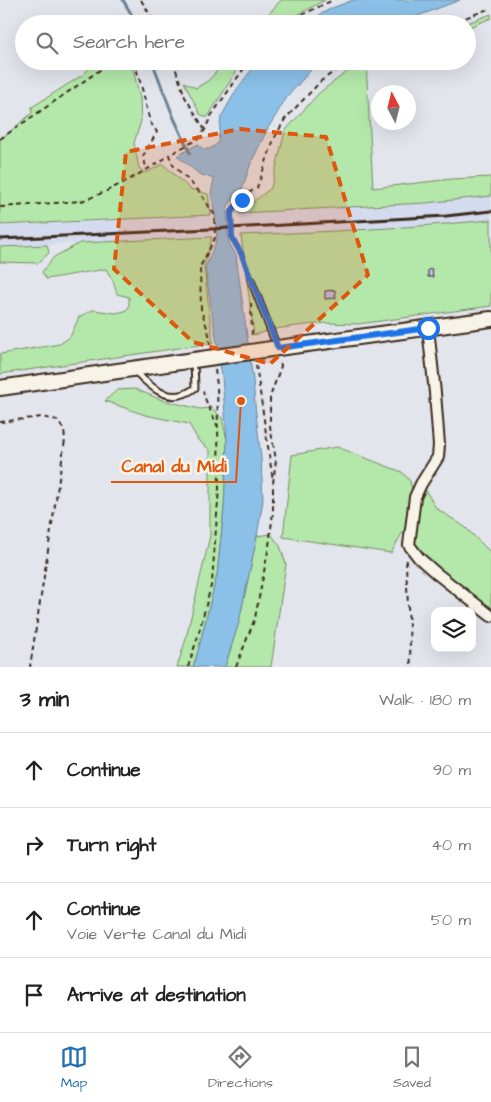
<!DOCTYPE html>
<html lang="en">
<head>
<meta charset="utf-8">
<style>
	:root { --surface:#fff; --page:#f6f6f6; --text:#222; --muted:#767676; --line:#e0e0e0; --accent:#1f6fb2 }
	body { margin:0; font-family:"Architects Daughter",sans-serif; background:var(--page); color:var(--text) }
	.controls { position:absolute; right:15px; bottom:15px; display:grid; overflow:hidden; border-radius:10px; box-shadow:0 5px 20px #0002 }
	.controls button { width:45px; height:45px; display:grid; place-items:center; padding:0; border:0; border-bottom:1px solid var(--line); background:var(--surface); color:var(--text); font:25px sans-serif }
	.compass { position:absolute; left:371px; top:85px; width:45px; height:45px; border-radius:50%; background:var(--surface); box-shadow:0 5px 20px #0002; rotate:353deg }
	.stop { position:absolute; width:15px; height:15px; margin:-11px; border:4px solid #1a73e8; border-radius:50%; background:#fff }
	.stop.end { background:#1a73e8; border-color:#fff; box-shadow:0 1px 5px #0008 }
	.list { margin:0; padding:0; list-style:none }
	h2 { display:flex; justify-content:space-between; align-items:center; height:65px; margin:0; padding:0 20px; font-size:21px }
	h2 small { font-size:16px; font-weight:400; color:var(--muted) }
	.list li { display:grid; grid-template-columns:32px 1fr auto; gap:15px; align-items:center; box-sizing:border-box; height:75px; padding:0 20px; border-top:1px solid var(--line) }
	.list b { display:block; font-size:19px; white-space:nowrap }
	.list p { margin:0; font-size:16px; white-space:nowrap; color:var(--muted) }
	.list em { font-size:16px; font-style:normal; color:var(--muted) }
	.icon { flex:none; width:28px; height:28px; fill:none; stroke:currentColor; stroke-width:2; stroke-linecap:round; stroke-linejoin:round }
	.map { position:relative; flex:none; width:491px; height:667px; overflow:hidden }
	.search { position:absolute; background:var(--surface); box-shadow:0 5px 20px #0002; left:15px; right:15px; top:15px; height:55px; display:flex; align-items:center; gap:12px; box-sizing:border-box; padding:0 18px; border-radius:28px; color:var(--muted); font-size:19px }
	.sheet { height:365px; background:var(--surface) }
	nav { display:flex; justify-content:space-around; align-items:center; box-sizing:border-box; height:70px; border-top:1px solid var(--line); background:var(--surface); font-size:14px; color:var(--muted) }
	nav a { display:grid; justify-items:center; gap:2px }
	nav .on { color:var(--accent) }
	.map>svg:first-child { display:block }
	.built { fill:#d4dbee }
	.green { fill:#b4e8aa; stroke:#788964 }
	.water { fill:#8bc0e8; stroke:#6b8497 }
	.lines { fill:none; stroke-linecap:round; stroke-linejoin:round }
	.stream { stroke:#6b8497; stroke-width:3 }
	.building { fill:#b2c4f4; stroke:#3b2a1e }
	.service-casing { stroke:#3b2a1e; stroke-width:9 }
	.minor-casing { stroke:#3b2a1e; stroke-width:14 }
	.secondary-casing { stroke:#3b2a1e; stroke-width:18 }
	.path { stroke:#3b2a1e; stroke-width:2; stroke-dasharray:5 4; stroke-linecap:butt }
	.service { stroke:#f7f3e8; stroke-width:5 }
	.minor { stroke:#f7f3e8; stroke-width:10 }
	.secondary { stroke:#f7f3e8; stroke-width:14 }
	.rail { stroke:#3b2a1e; stroke-width:3 }
	.secondary-bridge-casing { stroke:#3b2a1e; stroke-width:18; stroke-linecap:butt }
	.secondary-bridge { stroke:#f7f3e8; stroke-width:14 }
	.route { stroke:#1a73e8; stroke-width:6 }
	.marked { fill:#df570d; fill-opacity:0.2; stroke:#df570d; stroke-width:4; stroke-dasharray:10 6; stroke-linejoin:round }
	.leader { fill:none; stroke:#df570d; stroke-width:2 }
	.callout-dot { fill:#df570d; stroke:#f7f3e8; stroke-width:2 }
	.callout-label { font-size:18px; text-anchor:middle; font-weight:bold; fill:#df570d; stroke:#f7f3e8; stroke-width:5; stroke-linejoin:round; paint-order:stroke }
</style>
</head>
<body>
<div class="map">
<svg width="491" height="667" viewBox="0 0 491 667">
	<rect width="100%" height="100%" fill="#e2e5ec"/>
	<filter id="ink" filterUnits="userSpaceOnUse"><feTurbulence type="fractalNoise" baseFrequency=".02" numOctaves="2"/><feDisplacementMap in="SourceGraphic" scale="10" xChannelSelector="R" yChannelSelector="G"/><feConvolveMatrix kernelMatrix="1 2 1 2 8 2 1 2 1" color-interpolation-filters="sRGB"/></filter>
	<g filter="url(#ink)">
		<path class="built" d="M491,196v24l-36,4 -103,7 -111,4 -2,-22 186,-10z
			M211,215l1,22 -212,10v-21z"/>
		<path class="green" d="M281,0h44l-44,24h-21z
			M491,14v4l-24,10v-4h-2z
			M95,61h36l9,37 1,23 -7,22 5,25 6,5 18,-9 27,25 18,5 3,21 -211,10v-85l32,-27v-6l52,-33z
			M226,61h17l-36,57 -7,-4 -16,-32 12,6 13,-8z
			M366,61h1l-1,1 7,126 79,-9 39,-2v19l-66,7 -186,10 32,-25 14,-57 34,-38 37,-28z
			M491,220v86l-133,18 -31,-1 -30,3 -22,3 -21,6 -13,-100c83,-3 167,-7 250,-15z
			M212,237l-8,29 9,77 -213,31v-20l60,-10 10,-7 9,-20 14,-7 23,3 9,-2 4,-4v-10l-12,-3 -4,-13 -7,-12 -60,10 -4,-7 12,-15 26,-14z
			M47,245l2,8 -11,10 -38,-1v-15z
			M135,389l27,11 38,9 12,-1 10,10 5,22 -3,68 -7,67 -19,76 -5,16h-16l8,-25 25,-106v-86l-12,-10 -9,-16 -44,-9 -40,-14 12,-11z
			M337,447l65,25 8,9 2,9 -7,38 -14,25 -108,-16 9,-82z
			M424,488l12,20 29,19 26,26v55l-72,-54 -5,-11 5,-41z
			M271,534l9,12 6,18 -15,103h-46l14,-45 18,-86z"/>
		<path class="water" d="M353,0h107l-63,24h-94l29,-16z
			M258,61h62l-3,2 -30,34 -19,31 -17,35 -9,26 -12,14 -3,5 1,30 2,7 6,10 17,125 2,25 6,53 2,42 -6,36 -18,86 -14,45h-32l5,-16 19,-76 7,-67 3,-68 -5,-64 -17,-108 12,-29 -2,-25 -4,-20 3,-15 -15,-5 -22,-18 21,-12 5,5h7l8,-6 3,-26 16,-28z"/>
		<g class="lines">
			<path class="stream" d="M123,0l14,24
				M152,61l21,55 17,37"/>
		</g>
		<path class="building" d="M432,269l1,8h-5v-7z
			M335,290l1,8 -11,1v-8z"/>
		<g class="lines">
			<g class="service-casing">
				<path id="service" d="M251,280l26,67
					M135,371c17,18 36,35 60,17l-1,-26"/>
			</g>
			<g class="minor-casing">
				<path id="minor" d="M428,328l7,65 4,52 -1,12 -17,27 -6,13 -6,48 10,13 17,15 55,43"/>
			</g>
			<g class="secondary-casing">
				<path id="secondary" d="M278,348l213,-29
					M0,388l194,-28"/>
			</g>
			<path class="path" d="M141,0l15,24
				M286,24l3,-3 44,-21
				M449,24l42,-16
				M134,61l9,31 7,30 7,10 -14,24 4,14
				M173,61l12,36 20,33
				M0,139l113,-78
				M0,207l81,-6c29,-9 62,-29 88,-45
				M248,272l-7,-19 -9,-15 -1,-25 2,-5 12,-13 12,-7 17,-49 11,-20 36,-38 18,-13 12,-7
				M251,303l1,36
				M210,345l-1,-11 -8,-25 -1,-42 15,-29 -1,-24 -16,-24 -25,-25 -4,-10 29,-16 7,-9 6,-14 38,-55
				M256,365l17,116
				M215,370l2,15 1,40
				M0,422l41,-5 16,3 7,10 1,10 -35,227
				M407,560l-1,5 5,102
				M188,667l10,-31 14,-54 7,-94 -1,-61 -12,-26 -3,-10
				M236,667l19,-49 14,-72 4,-34v-29l3,-23 -6,-34v-29l11,-31 -1,-6"/>
			<use href="#service" class="service"/>
			<use href="#minor" class="minor"/>
			<use href="#secondary" class="secondary"/>
			<path class="rail" d="M0,239l211,-10 235,-13 45,-5"/>
			<g class="secondary-bridge-casing">
				<path id="secondary-bridge" d="M194,360l84,-12"/>
			</g>
			<use href="#secondary-bridge" class="secondary-bridge"/>
		</g>
	</g>
	<g class="lines" filter="url(#ink)">
		<path class="route" d="M242,200l-8,8 -3,5 1,25 9,15 37,95 150,-20"/>
	</g>
	<path class="marked" d="M240,129l86,8 42,138 -98,89 -77,-22 -79,-73 12,-117z"/>
	<path class="leader" d="M241 401L236 482H111"/>
	<circle class="callout-dot" cx="241" cy="401" r="5"/>
	<g class="callout-label">
		<text x="174" y="472">Canal du Midi</text>
	</g>
</svg>
<div class="controls">
<button><svg class="icon" aria-label="layers" viewBox="0 0 24 24"><path d="M12 4l9 5-9 5-9-5zM3 14l9 5 9-5"/></svg></button>
</div>
<svg class="compass" viewBox="-18 -18 36 36"><path d="M0-13l5 13h-10z" fill="#e53935"/><path d="M0 13l5-13h-10z" fill="#767676"/></svg>
<div class="stop" style="left:428px;top:328px"></div>
<div class="stop end" style="left:242px;top:200px"></div>
<div class="search"><svg class="icon" aria-label="search" viewBox="0 0 24 24"><circle cx="10" cy="10" r="6"/><path d="M15 15l6 6"/></svg>Search here</div>
</div>
<section class="sheet">
<h2>3 min<small>Walk · 180 m</small></h2>
<ul class="list">
<li><svg class="icon" aria-label="ahead" viewBox="0 0 24 24"><path d="M12 20V5M6 11l6-6 6 6"/></svg><div><b>Continue</b></div><em>90 m</em></li>
<li><svg class="icon" aria-label="right" viewBox="0 0 24 24"><path d="M7 20v-9h11M14 6l5 5-5 5"/></svg><div><b>Turn right</b></div><em>40 m</em></li>
<li><svg class="icon" aria-label="ahead" viewBox="0 0 24 24"><path d="M12 20V5M6 11l6-6 6 6"/></svg><div><b>Continue</b><p>Voie Verte Canal du Midi</p></div><em>50 m</em></li>
<li><svg class="icon" aria-label="arrive" viewBox="0 0 24 24"><path d="M6 21V4h12l-3 4 3 4H6"/></svg><div><b>Arrive at destination</b></div></li>
</ul>
</section>
<nav>
<a class="on"><svg class="icon" aria-label="map" viewBox="0 0 24 24"><path d="M3 6l6-2 6 2 6-2v14l-6 2-6-2-6 2zM9 4v14M15 6v14"/></svg>Map</a>
<a><svg class="icon" aria-label="directions" viewBox="0 0 24 24"><path d="M12 3l9 9-9 9-9-9zM9 14v-3h6M13 9l2 2-2 2"/></svg>Directions</a>
<a><svg class="icon" aria-label="saved" viewBox="0 0 24 24"><path d="M7 4h10v16l-5-4-5 4z"/></svg>Saved</a>
</nav>
</body>
</html>
